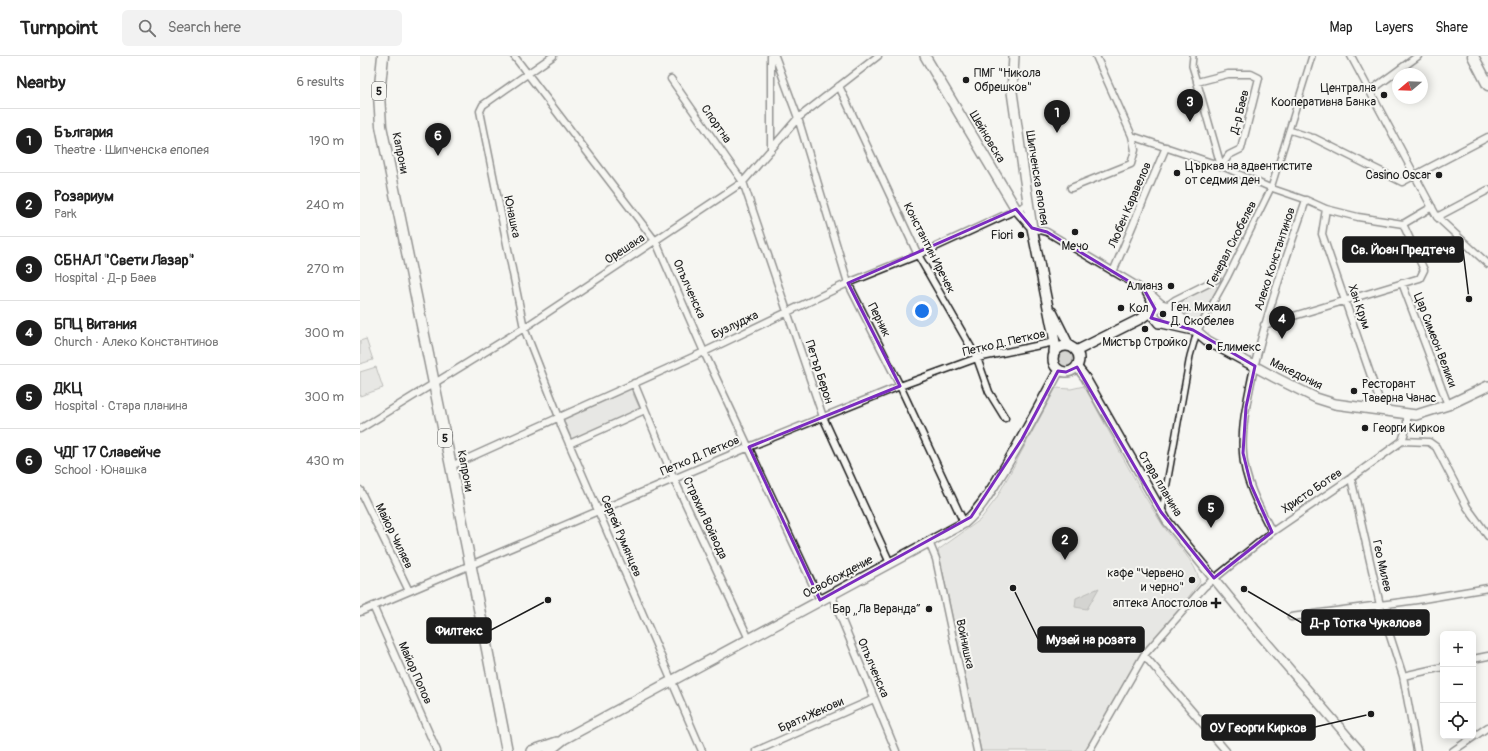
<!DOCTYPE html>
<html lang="en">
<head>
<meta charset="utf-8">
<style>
	:root { --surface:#fff; --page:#f2f2f2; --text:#222; --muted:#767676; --line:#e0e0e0; --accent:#1c1c1c }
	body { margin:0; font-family:Pangolin,sans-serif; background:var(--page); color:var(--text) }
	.controls { position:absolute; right:12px; bottom:12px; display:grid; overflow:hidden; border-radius:6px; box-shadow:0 2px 10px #0003 }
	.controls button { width:36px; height:36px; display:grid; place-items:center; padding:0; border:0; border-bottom:1px solid var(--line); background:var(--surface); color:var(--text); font:20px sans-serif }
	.compass { position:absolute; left:1032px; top:12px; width:36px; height:36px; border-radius:50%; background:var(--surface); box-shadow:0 2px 10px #0003; rotate:251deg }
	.you { position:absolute; left:562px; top:255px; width:14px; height:14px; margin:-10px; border:3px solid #fff; border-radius:50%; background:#1a73e8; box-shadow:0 0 0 6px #1a73e833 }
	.badge { display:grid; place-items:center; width:26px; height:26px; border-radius:50%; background:var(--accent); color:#fff; font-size:13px; font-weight:700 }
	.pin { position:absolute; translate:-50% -33px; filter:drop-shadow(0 1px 2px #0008) }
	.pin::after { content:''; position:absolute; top:21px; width:14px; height:12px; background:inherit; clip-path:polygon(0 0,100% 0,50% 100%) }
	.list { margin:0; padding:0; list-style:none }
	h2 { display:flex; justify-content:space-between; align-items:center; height:52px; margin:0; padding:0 16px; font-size:17px }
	h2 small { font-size:13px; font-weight:400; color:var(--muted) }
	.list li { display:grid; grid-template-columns:26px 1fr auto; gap:12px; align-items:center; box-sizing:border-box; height:64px; padding:0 16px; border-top:1px solid var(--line) }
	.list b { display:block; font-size:15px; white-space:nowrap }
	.list p { margin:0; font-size:13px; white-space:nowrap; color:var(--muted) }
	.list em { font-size:13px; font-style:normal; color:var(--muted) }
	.icon { flex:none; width:22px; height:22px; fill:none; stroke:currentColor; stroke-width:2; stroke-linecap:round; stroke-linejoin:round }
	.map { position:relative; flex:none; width:1128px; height:695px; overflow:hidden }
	header { display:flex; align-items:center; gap:24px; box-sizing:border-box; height:56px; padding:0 20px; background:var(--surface); border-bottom:1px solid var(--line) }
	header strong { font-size:19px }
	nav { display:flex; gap:22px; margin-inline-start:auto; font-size:14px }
	.search { width:280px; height:36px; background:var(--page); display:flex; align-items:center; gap:10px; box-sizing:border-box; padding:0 14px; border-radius:6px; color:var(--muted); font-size:15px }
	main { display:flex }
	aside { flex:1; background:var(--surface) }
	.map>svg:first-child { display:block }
	.green { fill:#d6d6d2; stroke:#797977 }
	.water { fill:#acaca9; stroke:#727271 }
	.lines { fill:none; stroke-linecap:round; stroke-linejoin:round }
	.pedestrian-casing { stroke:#1c1c1c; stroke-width:8 }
	.minor-casing { stroke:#1c1c1c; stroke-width:9 }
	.tertiary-casing { stroke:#1c1c1c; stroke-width:11 }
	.secondary-casing { stroke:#1c1c1c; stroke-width:12 }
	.primary-casing { stroke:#1c1c1c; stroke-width:13 }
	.pedestrian { stroke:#f6f6f2; stroke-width:5 }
	.minor { stroke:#f6f6f2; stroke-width:6 }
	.tertiary { stroke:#f6f6f2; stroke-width:8 }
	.secondary { stroke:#f6f6f2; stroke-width:9 }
	.primary { stroke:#f6f6f2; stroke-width:10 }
	.marked { fill:none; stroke:#7b2cbf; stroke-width:3; stroke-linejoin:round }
	.poi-dot { fill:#1c1c1c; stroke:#f6f6f2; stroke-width:1.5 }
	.labels { text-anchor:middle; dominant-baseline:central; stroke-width:4; stroke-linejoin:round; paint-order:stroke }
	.shield { fill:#f6f6f2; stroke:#5d5d5c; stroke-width:1 }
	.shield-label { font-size:11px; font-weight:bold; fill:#1c1c1c }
	.poi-label { font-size:12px; fill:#1c1c1c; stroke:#f6f6f2; text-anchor:start }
	.street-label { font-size:12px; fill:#1c1c1c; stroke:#f6f6f2 }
	.leader { fill:none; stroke:#1c1c1c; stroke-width:1.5 }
	.callout-dot { fill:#1c1c1c; stroke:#f6f6f2; stroke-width:1.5 }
	.callout { fill:#1c1c1c; stroke:#1c1c1c; stroke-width:1.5 }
	.callout-label { font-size:13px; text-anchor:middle; font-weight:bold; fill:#fff }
</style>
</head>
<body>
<header>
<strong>Turnpoint</strong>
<div class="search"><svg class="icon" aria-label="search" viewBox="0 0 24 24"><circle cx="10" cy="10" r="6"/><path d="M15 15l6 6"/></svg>Search here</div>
<nav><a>Map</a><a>Layers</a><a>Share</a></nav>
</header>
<main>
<aside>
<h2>Nearby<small>6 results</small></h2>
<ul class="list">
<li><span class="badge">1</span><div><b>България</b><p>Theatre · Шипченска епопея</p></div><em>190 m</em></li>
<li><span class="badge">2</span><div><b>Розариум</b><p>Park</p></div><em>240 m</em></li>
<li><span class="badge">3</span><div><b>СБНАЛ &quot;Свeти Лазар&quot;</b><p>Hospital · Д-р Баев</p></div><em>270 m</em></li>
<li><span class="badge">4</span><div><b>БПЦ Витания</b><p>Church · Алеко Константинов</p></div><em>300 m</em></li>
<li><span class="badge">5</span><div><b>ДКЦ</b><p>Hospital · Стара планина</p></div><em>300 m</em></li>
<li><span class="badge">6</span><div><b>ЧДГ 17 Славейче</b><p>School · Юнашка</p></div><em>430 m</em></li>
</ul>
</aside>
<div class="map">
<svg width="1128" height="695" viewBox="0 0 1128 695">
	<rect width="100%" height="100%" fill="#f6f6f2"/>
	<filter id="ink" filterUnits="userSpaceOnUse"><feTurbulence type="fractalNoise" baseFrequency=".025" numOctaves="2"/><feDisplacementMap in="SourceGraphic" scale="8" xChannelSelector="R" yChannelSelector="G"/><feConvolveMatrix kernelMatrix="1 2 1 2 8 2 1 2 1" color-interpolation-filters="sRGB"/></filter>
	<g filter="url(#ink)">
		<path class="green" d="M850,229l8,2 -19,33 -4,1 -15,-12c0,-13 20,-18 30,-24z
			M6,283l7,21 -13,4v-23z
			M698 303a8 8 0 1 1 16 0a8 8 0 1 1-16 0Z
			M16,311l7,21 -23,8v-24z
			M724,330c26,46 50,96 80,141 12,18 31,33 36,55l-56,73 -55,96h-108l-43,-201 42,-30 16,-21 60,-111 15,1z
			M270,331l10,22 -68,31 -9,-22z"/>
		<path class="water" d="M739,532l-12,21 -12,-2 1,-9z"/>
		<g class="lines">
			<g class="pedestrian-casing">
				<path id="pedestrian" d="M833,0l-1,10 5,16
					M929,74l25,8
					M861,110l50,22 35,12
					M802,455l28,-155 7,-24 31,-56 43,-88 41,-132"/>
			</g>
			<g class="minor-casing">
				<path id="minor" d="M154,0l142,186 48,110 116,248
					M193,0l-70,49 -3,6 44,217 35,89 2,8 141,326
					M415,0l23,62 50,165 52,103 64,137
					M736,0l36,80 89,30
					M991,0l86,161 51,47
					M868,18h23l8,4 -18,71 -12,6 -8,11 -24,-84z
					M311,23l72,103 80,235 67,146
					M479,30l79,169 59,103 12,34 16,26
					M1010,35l48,-35
					M954,82l88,44 86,-45
					M411,94v-94
					M711,132l60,-24 4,-14 -3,-14
					M966,153l-4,25 61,177
					M1077,161l51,-27
					M672,172l15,4 104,62 12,11
					M753,216l53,-125
					M1042,227l46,122
					M785,235l10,18
					M807,250l8,-6 42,-21
					M904,269l156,-47 4,-8 -21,-46
					M274,327l40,96 75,160
					M0,373l164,-101 219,-146 55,-64 80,-62
					M1042,385l27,1 7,5 31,60 21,29
					M209,388l76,-34
					M91,410l253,-114 144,-69 70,-28 111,-51
					M991,422l29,127 23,71 14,75
					M0,434l49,101
					M912,476c-12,-23 -28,-52 -29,-79 -2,-26 4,-51 9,-76 13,-60 34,-118 54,-177l20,9 32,8 45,7 29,-17
					M569,486l7,17 41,192
					M471,538l65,157
					M13,550l64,145
					M0,556l389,-165 151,-61 77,-28 78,-16
					M931,561l126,-17 71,-12
					M784,599l82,96
					M1113,603l15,-3
					M1043,620l40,-9
					M396,695l118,-52
					M729,695l55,-96 60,-68 68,-55 79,-54 51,-37 5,-15v-12
					M1093,695l35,-24"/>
			</g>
			<g class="tertiary-casing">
				<path id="tertiary" d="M717,311l8,10 82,144 88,108 105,122"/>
			</g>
			<g class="secondary-casing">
				<path id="secondary" d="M565,0l91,153 16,18
					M654,0l-2,36 10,69 10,67 23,114 -1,10
					M810,253l38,32 68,37 40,20 19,6 81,11 32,-10 40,-19
					M692,256l17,34
					M802,267l31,7
					M693 303a13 13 0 1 1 26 0a13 13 0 1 1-26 0Z
					M716,295l64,-32 20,-14 9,2c4,5 3,10 -1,15l-9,1 -5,-6v-6
					M171,695l26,-9
					M189,695l15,-12 400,-216c17,-14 28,-35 40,-54 19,-32 37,-66 55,-99"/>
			</g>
			<g class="primary-casing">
				<path id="primary" d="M23,0l-4,39 2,31 70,340 56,285
					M1113,0l15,29"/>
			</g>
			<use href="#pedestrian" class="pedestrian"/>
			<use href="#minor" class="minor"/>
			<use href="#tertiary" class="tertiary"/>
			<use href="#secondary" class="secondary"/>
			<use href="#primary" class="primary"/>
		</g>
	</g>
	<path d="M0 0H1128V695H0ZM656,153l16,19 15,4 98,59 10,18 -4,9 42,12 62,36 -9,41 -3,46 8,32 21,47 -58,46 -53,-66 -84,-145 -11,5 -8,-1 -36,68 -51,78 -151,83 -71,-153 151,-61 -52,-103z" fill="#f6f6f2" fill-opacity=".55" fill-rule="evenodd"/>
	<path class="marked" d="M656,153l16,19 15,4 98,59 10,18 -4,9 42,12 62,36 -9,41 -3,46 8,32 21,47 -58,46 -53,-66 -84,-145 -11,5 -8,-1 -36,68 -51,78 -151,83 -71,-153 151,-61 -52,-103z"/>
	<g class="poi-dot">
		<circle cx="606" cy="24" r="4"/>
		<circle cx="1024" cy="39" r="4"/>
		<circle cx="817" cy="117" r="4"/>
		<circle cx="1079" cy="119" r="4"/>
		<circle cx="715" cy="176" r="4"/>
		<circle cx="661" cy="179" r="4"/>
		<circle cx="811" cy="230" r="4"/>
		<circle cx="761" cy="252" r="4"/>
		<circle cx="803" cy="258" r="4"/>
		<circle cx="785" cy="273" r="4"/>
		<circle cx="849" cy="291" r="4"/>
		<circle cx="994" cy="335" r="4"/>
		<circle cx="1005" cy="372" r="4"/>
		<circle cx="832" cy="524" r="4"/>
		<path d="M854 541h4v4h4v4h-4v4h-4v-4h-4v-4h4z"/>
		<circle cx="569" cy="553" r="4"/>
	</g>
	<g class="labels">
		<g class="shield">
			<rect x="12" y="26" width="14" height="18" rx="3"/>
			<rect x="78" y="373" width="14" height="18" rx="3"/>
		</g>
		<g class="shield-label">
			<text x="19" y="35">5</text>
			<text x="85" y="382">5</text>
		</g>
		<g class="poi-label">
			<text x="614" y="17">ПМГ "Никола<tspan x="614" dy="14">Обрешков"</tspan></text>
			<text x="1016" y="32" text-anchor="end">Централна<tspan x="1016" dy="14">Кооперативна Банка</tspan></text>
			<text x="825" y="110">Църква на адвентистите<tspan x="825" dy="14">от седмия ден</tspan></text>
			<text x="1071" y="119" text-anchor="end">Casino Oscar</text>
			<text x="653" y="179" text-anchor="end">Fiori</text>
			<text x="715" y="190" text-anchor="middle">Мечо</text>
			<text x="803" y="230" text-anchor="end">Алианз</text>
			<text x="811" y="251">Ген. Михаил<tspan x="811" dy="14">Д. Скобелев</tspan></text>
			<text x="769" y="252">Кол</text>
			<text x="785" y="286" text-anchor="middle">Мистър Стройко</text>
			<text x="857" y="291">Елимекс</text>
			<text x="1002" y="328">Ресторант<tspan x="1002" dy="14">Таверна Чанас</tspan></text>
			<text x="1013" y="372">Георги Кирков</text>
			<text x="824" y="517" text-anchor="end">кафе "Червено<tspan x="824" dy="14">и черно"</tspan></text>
			<text x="848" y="547" text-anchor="end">аптека Апостолов</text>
			<text x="561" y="553" text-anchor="end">Бар „Ла Веранда“</text>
		</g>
		<g class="street-label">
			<text transform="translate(880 56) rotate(-76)">Д-р Баев</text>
			<text transform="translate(356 68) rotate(55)">Спортна</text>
			<text transform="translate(627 81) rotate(59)">Шейновска</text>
			<text transform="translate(40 97) rotate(78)">Капрони</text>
			<text transform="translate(677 122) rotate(81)">Шипченска епопея</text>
			<text transform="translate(770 149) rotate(-67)">Любен Каравелов</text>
			<text transform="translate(152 161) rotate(78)">Юнашка</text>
			<text transform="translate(872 188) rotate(-63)">Генерал Скобелев</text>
			<text transform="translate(569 192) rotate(63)">Константин Иречек</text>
			<text transform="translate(265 193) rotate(-33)">Орешака</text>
			<text transform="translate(915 203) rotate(-72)">Алеко Константинов</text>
			<text transform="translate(329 233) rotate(66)">Опълченска</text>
			<text transform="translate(999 251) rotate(71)">Хан Крум</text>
			<text transform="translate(519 264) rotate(63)">Перник</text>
			<text transform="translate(375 269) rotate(-25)">Бузлуджа</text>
			<text transform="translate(1075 284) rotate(69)">Цар Симеон Велики</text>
			<text transform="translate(644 287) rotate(-13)">Петко Д. Петков</text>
			<text transform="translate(459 316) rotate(72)">Петър Берон</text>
			<text transform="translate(936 318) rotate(26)">Македония</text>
			<text transform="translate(340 400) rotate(-23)">Петко Д. Петков</text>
			<text transform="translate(105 415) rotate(79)">Капрони</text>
			<text transform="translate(800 428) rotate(59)">Стара планина</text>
			<text transform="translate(952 435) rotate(-34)">Христо Ботев</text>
			<text transform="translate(345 462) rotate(65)">Страхил Войвода</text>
			<text transform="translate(34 480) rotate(64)">Майор Чиляев</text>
			<text transform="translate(261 480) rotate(67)">Сергей Румянцев</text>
			<text transform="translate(1022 510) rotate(77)">Гео Милев</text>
			<text transform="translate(478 521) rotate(-28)">Освобождение</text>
			<text transform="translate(605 588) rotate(78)">Войнишка</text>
			<text transform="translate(513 612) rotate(67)">Опълченска</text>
			<text transform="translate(55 617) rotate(66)">Майор Попов</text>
			<text transform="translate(451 659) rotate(-24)">Братя Жекови</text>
		</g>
	</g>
	<path class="leader" d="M1109 243L1103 194M884 533L942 567M188 544L131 574M653 532L678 583M1011 658L955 671"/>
	<g class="callout-dot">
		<circle cx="1109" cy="243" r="4"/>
		<circle cx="884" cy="533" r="4"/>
		<circle cx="188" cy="544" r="4"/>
		<circle cx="653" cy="532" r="4"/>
		<circle cx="1011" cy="658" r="4"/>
	</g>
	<g class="callout">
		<rect x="983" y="181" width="120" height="25" rx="4"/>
		<rect x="942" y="554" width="127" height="25" rx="4"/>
		<rect x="67" y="562" width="64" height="25" rx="4"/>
		<rect x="678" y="571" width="106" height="25" rx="4"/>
		<rect x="842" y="659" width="113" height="25" rx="4"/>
	</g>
	<g class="callout-label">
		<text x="1043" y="198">Св. Йоан Предтеча</text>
		<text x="1006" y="571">Д-р Тотка Чукалова</text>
		<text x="99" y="579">Филтекс</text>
		<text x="731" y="588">Музей на розата</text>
		<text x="898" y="676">ОУ Георги Кирков</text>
	</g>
</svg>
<div class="controls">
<button>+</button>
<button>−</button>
<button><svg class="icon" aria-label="locate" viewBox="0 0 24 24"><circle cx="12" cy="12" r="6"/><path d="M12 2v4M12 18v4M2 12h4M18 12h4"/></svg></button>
</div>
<svg class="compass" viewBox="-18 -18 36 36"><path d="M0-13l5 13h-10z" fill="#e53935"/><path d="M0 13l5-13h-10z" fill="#767676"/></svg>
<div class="you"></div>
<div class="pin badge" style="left:697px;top:77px">1</div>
<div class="pin badge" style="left:705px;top:504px">2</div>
<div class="pin badge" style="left:830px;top:66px">3</div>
<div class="pin badge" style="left:922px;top:283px">4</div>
<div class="pin badge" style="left:851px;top:472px">5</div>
<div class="pin badge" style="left:78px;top:100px">6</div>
</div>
</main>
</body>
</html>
